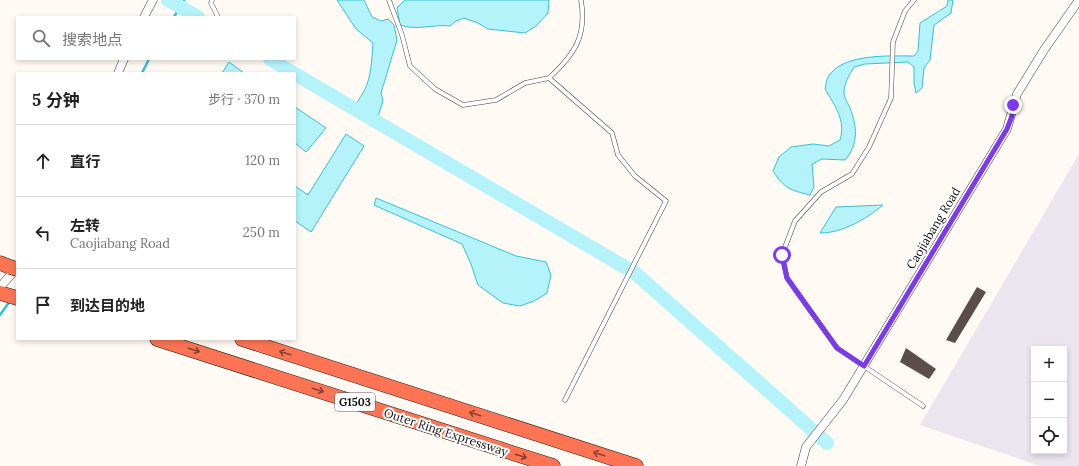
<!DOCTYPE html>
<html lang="zh">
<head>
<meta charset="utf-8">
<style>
	:root { --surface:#fff; --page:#f2f2f2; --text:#222; --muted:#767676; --line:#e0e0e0 }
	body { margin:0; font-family:Lora,"Noto Sans SC",serif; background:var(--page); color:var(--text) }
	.controls { position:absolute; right:12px; bottom:12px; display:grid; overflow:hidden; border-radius:0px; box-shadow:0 2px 6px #0003 }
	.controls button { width:36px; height:36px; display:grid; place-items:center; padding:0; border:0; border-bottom:1px solid var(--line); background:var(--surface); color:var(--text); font:20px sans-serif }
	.stop { position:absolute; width:12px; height:12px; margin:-9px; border:3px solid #7c3aed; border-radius:50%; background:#fff }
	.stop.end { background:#7c3aed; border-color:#fff; box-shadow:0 1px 4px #0008 }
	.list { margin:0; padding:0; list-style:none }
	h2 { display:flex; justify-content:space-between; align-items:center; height:52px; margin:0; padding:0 16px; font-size:17px }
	h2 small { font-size:13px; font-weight:400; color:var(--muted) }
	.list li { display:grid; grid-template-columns:26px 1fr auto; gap:12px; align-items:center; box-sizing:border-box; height:72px; padding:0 16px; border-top:1px solid var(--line) }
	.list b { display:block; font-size:15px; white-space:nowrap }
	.list p { margin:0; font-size:13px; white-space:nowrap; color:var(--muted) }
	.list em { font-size:13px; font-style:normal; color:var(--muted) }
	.icon { flex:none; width:22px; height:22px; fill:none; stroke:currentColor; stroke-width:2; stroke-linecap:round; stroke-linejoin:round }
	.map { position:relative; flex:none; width:1079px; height:466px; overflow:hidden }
	.search { position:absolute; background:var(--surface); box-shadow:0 2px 6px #0003; left:16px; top:16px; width:280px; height:44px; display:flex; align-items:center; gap:10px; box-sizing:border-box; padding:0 14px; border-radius:0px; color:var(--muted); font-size:15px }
	.panel { position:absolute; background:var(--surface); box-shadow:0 2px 6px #0003; left:16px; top:72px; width:280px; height:268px; border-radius:0px }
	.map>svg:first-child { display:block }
	.industrial { fill:#ebe5ef; fill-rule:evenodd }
	.water { fill:#b4f3fa; stroke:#37c1d6 }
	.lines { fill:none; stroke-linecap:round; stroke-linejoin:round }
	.stream { stroke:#37c1d6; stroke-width:2.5 }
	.river { stroke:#b4f3fa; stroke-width:14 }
	.building { fill:#5a4d4c }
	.lane-casing { stroke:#434343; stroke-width:5 }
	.street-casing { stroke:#434343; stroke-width:9 }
	.highway-casing { stroke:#212121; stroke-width:15 }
	.lane { stroke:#fff; stroke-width:4 }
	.street { stroke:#fff; stroke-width:8 }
	.highway { stroke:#fc7454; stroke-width:14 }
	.highway-bridge-casing { stroke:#212121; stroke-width:15; stroke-linecap:butt }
	.highway-bridge { stroke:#fc7454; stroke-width:14 }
	.oneway { stroke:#864232 }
	.route { stroke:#7c3aed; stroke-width:5 }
	.labels { text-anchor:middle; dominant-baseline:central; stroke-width:4; stroke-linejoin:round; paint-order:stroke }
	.shield { fill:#fff; stroke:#585858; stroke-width:1 }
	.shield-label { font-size:11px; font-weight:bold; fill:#101010 }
	.street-label { font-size:12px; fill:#101010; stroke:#fff }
</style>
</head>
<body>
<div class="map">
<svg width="1079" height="466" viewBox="0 0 1079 466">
	<rect width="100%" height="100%" fill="#fffaf3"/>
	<path class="industrial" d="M1079,154v312h-39l-120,-41zM1034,349h30v102h-30z"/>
	<path class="water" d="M337,0h27l8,17 9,4 7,-2 6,6 3,15 -16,53 2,8 -7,21 -24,-14c19,-21 19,-37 21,-65l-17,-14z
		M405,0h144l-1,13 -12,13 -11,7 -37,-4 -10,-6 -14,-5 -8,3 -6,5c-20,-2 -30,5 -50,-1l-3,-17z
		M948,0h5l-2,13 -17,12 -4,35 -6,8 -2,20 -6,5 -2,-10v-16l-6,-5 -43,2 -11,3c-5,8 -10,17 -10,26 0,5 4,10 6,15 7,18 9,36 -5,52l-23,-1 -10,5 2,23 -4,8c-20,-5 -25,-6 -37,-24l6,-14 12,-10 22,-3 16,2 11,-6c6,-20 -5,-34 -15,-51 1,-4 1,-9 3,-12 14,-24 62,-21 86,-21l4,-5 2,-28 27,-17z
		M229,62l15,11h-22z
		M295,107l31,21 -20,24 -11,-9z
		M346,134l18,12 -53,86 -16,-11v-35l13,9z
		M376,198l140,58 30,6 5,13 -4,18 -13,8 -14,5 -17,-3 -25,-18 -7,-21 -9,-20 -88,-39z
		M883,205c-17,14 -40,28 -63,28l16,-26z"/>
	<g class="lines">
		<path class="stream" d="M174,17l10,-17
			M142,73l7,-14
			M0,315l10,-14"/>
		<path class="river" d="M168,0l30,17
			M270,59l23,14
			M295,74l340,199 192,170"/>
	</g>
	<path class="building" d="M977,287l9,5 -31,51 -9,-3z
		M906,348l30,21 -7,10 -29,-17z"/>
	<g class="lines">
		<g class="lane-casing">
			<path id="lane" d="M212,0l-1,3 7,14
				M389,0l13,35 8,31 25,23 28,16 33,-5 29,-17 24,-5 63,55 6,22 17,21 31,25 -101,199
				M914,0l-9,11 -12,31 -2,56 -22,49 -17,27 -31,18 -26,29 -13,34 5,23 50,70 86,58
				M549,78c26,-24 38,-42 32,-78"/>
		</g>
		<g class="street-casing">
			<path id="street" d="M144,17l9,-17
				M118,73l6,-14
				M0,287l17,-19
				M801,466l5,-19 37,-47 164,-271 10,-35 27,-44 35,-50"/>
		</g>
		<g class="highway-casing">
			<path id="highway" d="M0,263l10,4
				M0,293l17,5
				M157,339l396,127
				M242,339l394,127"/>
		</g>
		<use href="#lane" class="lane"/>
		<use href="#street" class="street"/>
		<use href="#highway" class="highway"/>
		<g class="highway-bridge-casing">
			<path id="highway-bridge" d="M10,267l7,2"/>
		</g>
		<use href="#highway-bridge" class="highway-bridge"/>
	</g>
	<defs><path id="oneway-shaft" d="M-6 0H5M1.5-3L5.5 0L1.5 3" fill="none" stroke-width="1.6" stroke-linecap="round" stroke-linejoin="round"/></defs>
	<g class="oneway">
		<use href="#oneway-shaft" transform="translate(194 350) rotate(18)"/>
		<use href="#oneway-shaft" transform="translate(285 353) rotate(-162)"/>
		<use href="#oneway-shaft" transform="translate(318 390) rotate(18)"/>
		<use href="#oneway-shaft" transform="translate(475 414) rotate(-162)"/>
		<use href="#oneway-shaft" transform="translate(599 454) rotate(-162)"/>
		<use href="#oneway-shaft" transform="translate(521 456) rotate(18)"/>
	</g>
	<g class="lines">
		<path class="route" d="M782,255l5,23 50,70 27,18 143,-237 5,-13 1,-11"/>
	</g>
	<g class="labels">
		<rect class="shield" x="335" y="393" width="40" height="18" rx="3"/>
		<g class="shield-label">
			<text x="355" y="402">G1503</text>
		</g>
		<g class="street-label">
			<text transform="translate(933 228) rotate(-59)">Caojiabang Road</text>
			<text transform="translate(446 432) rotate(18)">Outer Ring Expressway</text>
		</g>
	</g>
</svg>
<div class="controls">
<button>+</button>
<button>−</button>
<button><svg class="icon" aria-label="locate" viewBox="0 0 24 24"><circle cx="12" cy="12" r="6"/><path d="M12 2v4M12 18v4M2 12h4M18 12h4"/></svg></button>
</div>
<div class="stop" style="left:782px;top:255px"></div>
<div class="stop end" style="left:1013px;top:105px"></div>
<div class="search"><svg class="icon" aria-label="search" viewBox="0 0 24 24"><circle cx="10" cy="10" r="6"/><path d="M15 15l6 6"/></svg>搜索地点</div>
<section class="panel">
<h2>5 分钟<small>步行 · 370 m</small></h2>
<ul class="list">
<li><svg class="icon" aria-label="ahead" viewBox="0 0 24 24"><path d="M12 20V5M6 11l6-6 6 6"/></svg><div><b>直行</b></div><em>120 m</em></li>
<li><svg class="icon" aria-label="left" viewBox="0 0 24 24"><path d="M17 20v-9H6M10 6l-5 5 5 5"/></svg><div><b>左转</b><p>Caojiabang Road</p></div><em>250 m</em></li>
<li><svg class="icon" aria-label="arrive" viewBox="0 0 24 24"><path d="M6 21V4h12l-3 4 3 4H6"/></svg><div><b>到达目的地</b></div></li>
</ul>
</section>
</div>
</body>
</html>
